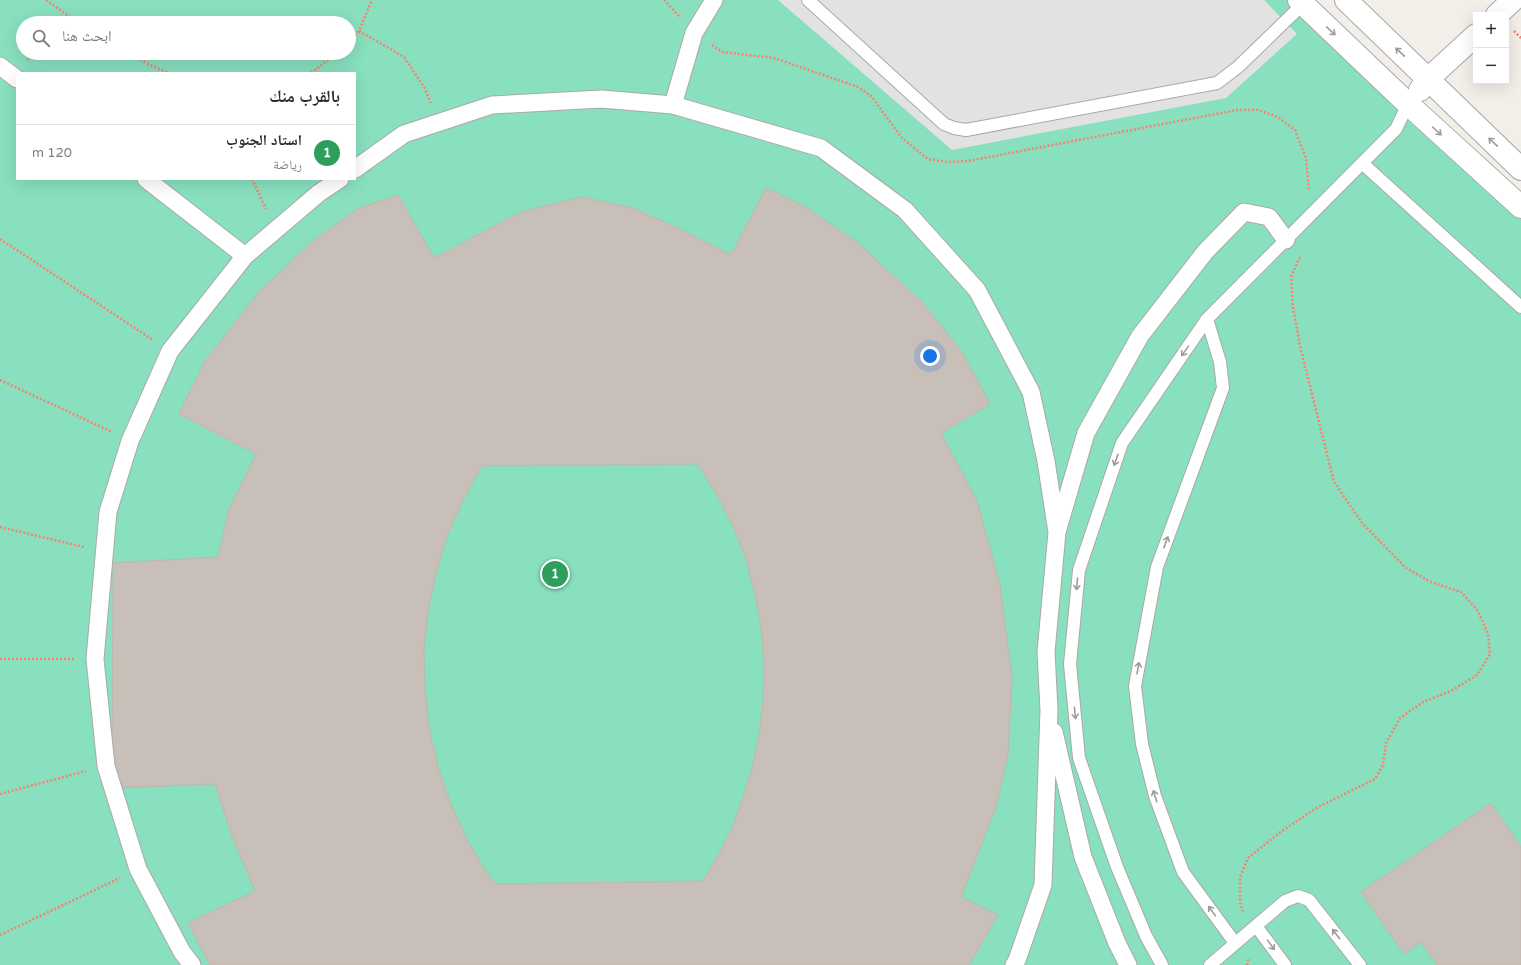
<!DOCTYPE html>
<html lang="ar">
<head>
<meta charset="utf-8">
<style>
	:root { --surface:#fff; --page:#f7f7f7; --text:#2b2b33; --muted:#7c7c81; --line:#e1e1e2; --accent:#ea580c }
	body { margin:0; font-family:"Varela Round","Noto Naskh Arabic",sans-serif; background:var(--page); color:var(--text); direction:rtl }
	.controls { position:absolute; right:12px; top:12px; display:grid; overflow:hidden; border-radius:0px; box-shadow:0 4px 16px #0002 }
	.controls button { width:36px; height:36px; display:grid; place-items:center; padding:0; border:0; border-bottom:1px solid var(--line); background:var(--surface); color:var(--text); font:20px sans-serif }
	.you { position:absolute; left:930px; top:356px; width:14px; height:14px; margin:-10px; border:3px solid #fff; border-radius:50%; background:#1a73e8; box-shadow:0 0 0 6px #1a73e833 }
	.badge { display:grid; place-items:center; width:26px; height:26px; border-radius:50%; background:var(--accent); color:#fff; font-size:13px; font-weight:700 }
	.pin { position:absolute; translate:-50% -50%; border:2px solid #fff; box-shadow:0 1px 4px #0006 }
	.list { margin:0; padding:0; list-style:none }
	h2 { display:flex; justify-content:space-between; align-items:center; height:52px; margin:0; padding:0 16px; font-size:17px }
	h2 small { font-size:13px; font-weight:400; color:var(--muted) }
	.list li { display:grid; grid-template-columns:26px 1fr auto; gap:12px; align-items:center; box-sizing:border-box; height:56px; padding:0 16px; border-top:1px solid var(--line) }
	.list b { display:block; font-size:15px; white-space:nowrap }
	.list p { margin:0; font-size:13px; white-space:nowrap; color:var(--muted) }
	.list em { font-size:13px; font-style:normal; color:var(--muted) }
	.icon { flex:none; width:22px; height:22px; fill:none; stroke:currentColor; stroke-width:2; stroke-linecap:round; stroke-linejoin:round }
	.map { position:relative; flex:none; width:1521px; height:965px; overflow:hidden; direction:ltr }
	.search { position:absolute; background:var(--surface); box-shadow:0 4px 16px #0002; left:16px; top:16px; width:340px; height:44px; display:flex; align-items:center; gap:10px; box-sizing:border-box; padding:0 14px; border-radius:22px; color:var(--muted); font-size:15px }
	.panel { position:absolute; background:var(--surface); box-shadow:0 4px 16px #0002; left:16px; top:72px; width:340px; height:108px; border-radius:0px; direction:rtl }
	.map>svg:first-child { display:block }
	.pitch { fill:#88e0be; fill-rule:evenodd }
	.parking { fill:#e2e2e2 }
	.building { fill:#c7bfb8; stroke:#c4b6ab; fill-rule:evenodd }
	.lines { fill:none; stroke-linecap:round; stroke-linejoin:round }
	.service-casing { stroke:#a9a9a9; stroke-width:14 }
	.pedestrian-casing { stroke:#a9a9a9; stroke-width:19 }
	.tertiary-casing { stroke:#a9a9a9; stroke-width:24 }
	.path { stroke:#fa8072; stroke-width:2.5; stroke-dasharray:2 2; stroke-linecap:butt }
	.service { stroke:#fff; stroke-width:12 }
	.pedestrian { stroke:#fff; stroke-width:17 }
	.tertiary { stroke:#fff; stroke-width:22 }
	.oneway { stroke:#9c9c9c }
</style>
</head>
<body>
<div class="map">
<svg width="1521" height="965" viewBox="0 0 1521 965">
	<rect width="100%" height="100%" fill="#f2efe9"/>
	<path class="pitch" d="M0,0h1287l52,38 182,175v752h-1521zM23,23h326v30h-326zM17,73h338v106h-338z"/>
	<path class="parking" d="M778,0h486l33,34 -71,64 -274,52z"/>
	<path class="building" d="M766,188l41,20 51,35 65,60 39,49 28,52 -49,29 36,68 23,84 12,92 -4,78 -12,52 -35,90 37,18 -29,50h-759l-22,-42 67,-32 -23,-55 -17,-52 -103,4 1,-225 105,-6 11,-48 27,-55 -77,-40 26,-53 54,-69 54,-51 44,-32 41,-14 36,63 87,-46 61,-15 51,11 47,21 51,26zM698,464l19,31 17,33 13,35 9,35 6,36 2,37 -1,32 -4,31 -6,31 -9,30 -11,30 -14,29 -16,27 -207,3 -10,-12 -20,-34 -16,-36 -12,-36 -9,-38 -4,-39 -1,-39 4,-39 8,-38 11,-37 16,-36 19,-34z
		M1491,803l30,44v118h-84l-16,-23 -17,12 -43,-62z"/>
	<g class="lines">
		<g class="service-casing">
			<path id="service" d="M808,0l136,124 10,4 12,2 251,-47 21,-16 65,-63
				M1362,163l159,144
				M1207,319l13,43 3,26 -66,179 -22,119 7,58 13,52 28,76 52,71
				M1256,926l29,39
				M1162,965l-16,-29 -29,-69 -38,-109 -9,-94 9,-94 43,-127 85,-124 189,-190 12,-25
				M1210,965l75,-64 13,-5 11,4 51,65"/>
		</g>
		<g class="pedestrian-casing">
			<path id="pedestrian" d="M0,66l17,13
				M673,105l21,-72 20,-33
				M355,169l49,-35 88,-29 109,-6 72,6 148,43 84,62 72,80 54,102 15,69 11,71
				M146,179l99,77
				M1054,732l29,125 34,86 11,22
				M192,965l-10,-13 -44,-83 -32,-103 -11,-107 13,-147 22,-71 40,-90 75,-95 74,-63 21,-14
				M1014,965l3,-5 26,-75 6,-175 -3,-58 11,-120 29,-99 54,-97 65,-84 39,-40 25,5 17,23"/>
		</g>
		<g class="tertiary-casing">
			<path id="tertiary" d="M1299,0l109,104 113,103
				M1346,0l175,169
				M1497,15l16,-15
				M1420,90l8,-11 48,-44"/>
		</g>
		<path class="path" d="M46,0l33,23
			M664,0l16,17
			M359,31l45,26 20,30 7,16
			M1514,31l7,7
			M349,41l10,-10 13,-31
			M712,45l10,7 52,6 84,29 13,9 31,42 26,21 19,3 21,-1 269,-51h21l20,7 17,13 11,28 3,32
			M130,53l18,11 21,9
			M27,60l9,-7
			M311,73l26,-20
			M252,179l14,30
			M0,239l153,101
			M0,380l112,52
			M0,527l84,20
			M0,659h74
			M0,794l86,-23
			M1243,912l-3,-9v-26l8,-19 31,-25 39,-26 57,-28 8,-14 3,-22 14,-25 23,-16 28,-11 26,-16 13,-21 -2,-20 -10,-23 -17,-19 -30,-10 -25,-14 -44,-45 -28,-41 -34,-136 -7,-39 -2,-30 9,-20
			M0,935l120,-57
			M1247,965l2,-7"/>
		<use href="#service" class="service"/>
		<use href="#pedestrian" class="pedestrian"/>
		<use href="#tertiary" class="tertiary"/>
	</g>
	<defs><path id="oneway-shaft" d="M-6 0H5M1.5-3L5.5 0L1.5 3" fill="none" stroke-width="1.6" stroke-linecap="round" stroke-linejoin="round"/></defs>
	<g class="oneway">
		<use href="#oneway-shaft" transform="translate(1331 31) rotate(44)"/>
		<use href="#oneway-shaft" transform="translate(1400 52) rotate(-137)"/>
		<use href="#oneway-shaft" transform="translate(1437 131) rotate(42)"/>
		<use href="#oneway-shaft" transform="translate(1493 142) rotate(-136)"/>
		<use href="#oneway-shaft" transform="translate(1185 351) rotate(125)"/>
		<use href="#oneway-shaft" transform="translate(1116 460) rotate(109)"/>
		<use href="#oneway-shaft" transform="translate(1166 542) rotate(-70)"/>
		<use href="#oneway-shaft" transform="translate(1077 584) rotate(95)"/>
		<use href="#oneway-shaft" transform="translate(1138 668) rotate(-80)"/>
		<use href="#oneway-shaft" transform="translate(1075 713) rotate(84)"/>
		<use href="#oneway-shaft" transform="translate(1155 796) rotate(-107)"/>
		<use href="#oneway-shaft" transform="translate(1212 911) rotate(-126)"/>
		<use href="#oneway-shaft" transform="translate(1336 934) rotate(-127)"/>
		<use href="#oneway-shaft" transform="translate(1271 945) rotate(54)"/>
	</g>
</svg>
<div class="controls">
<button>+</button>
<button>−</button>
</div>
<div class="you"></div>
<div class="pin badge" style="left:555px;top:574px;background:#2e9e5b">1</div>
<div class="search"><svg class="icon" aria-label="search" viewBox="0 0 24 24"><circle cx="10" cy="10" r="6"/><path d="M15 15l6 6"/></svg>ابحث هنا</div>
<section class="panel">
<h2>بالقرب منك<small></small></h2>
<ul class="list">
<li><span class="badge" style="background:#2e9e5b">1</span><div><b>استاد الجنوب</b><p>رياضة</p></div><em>120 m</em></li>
</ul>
</section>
</div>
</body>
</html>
